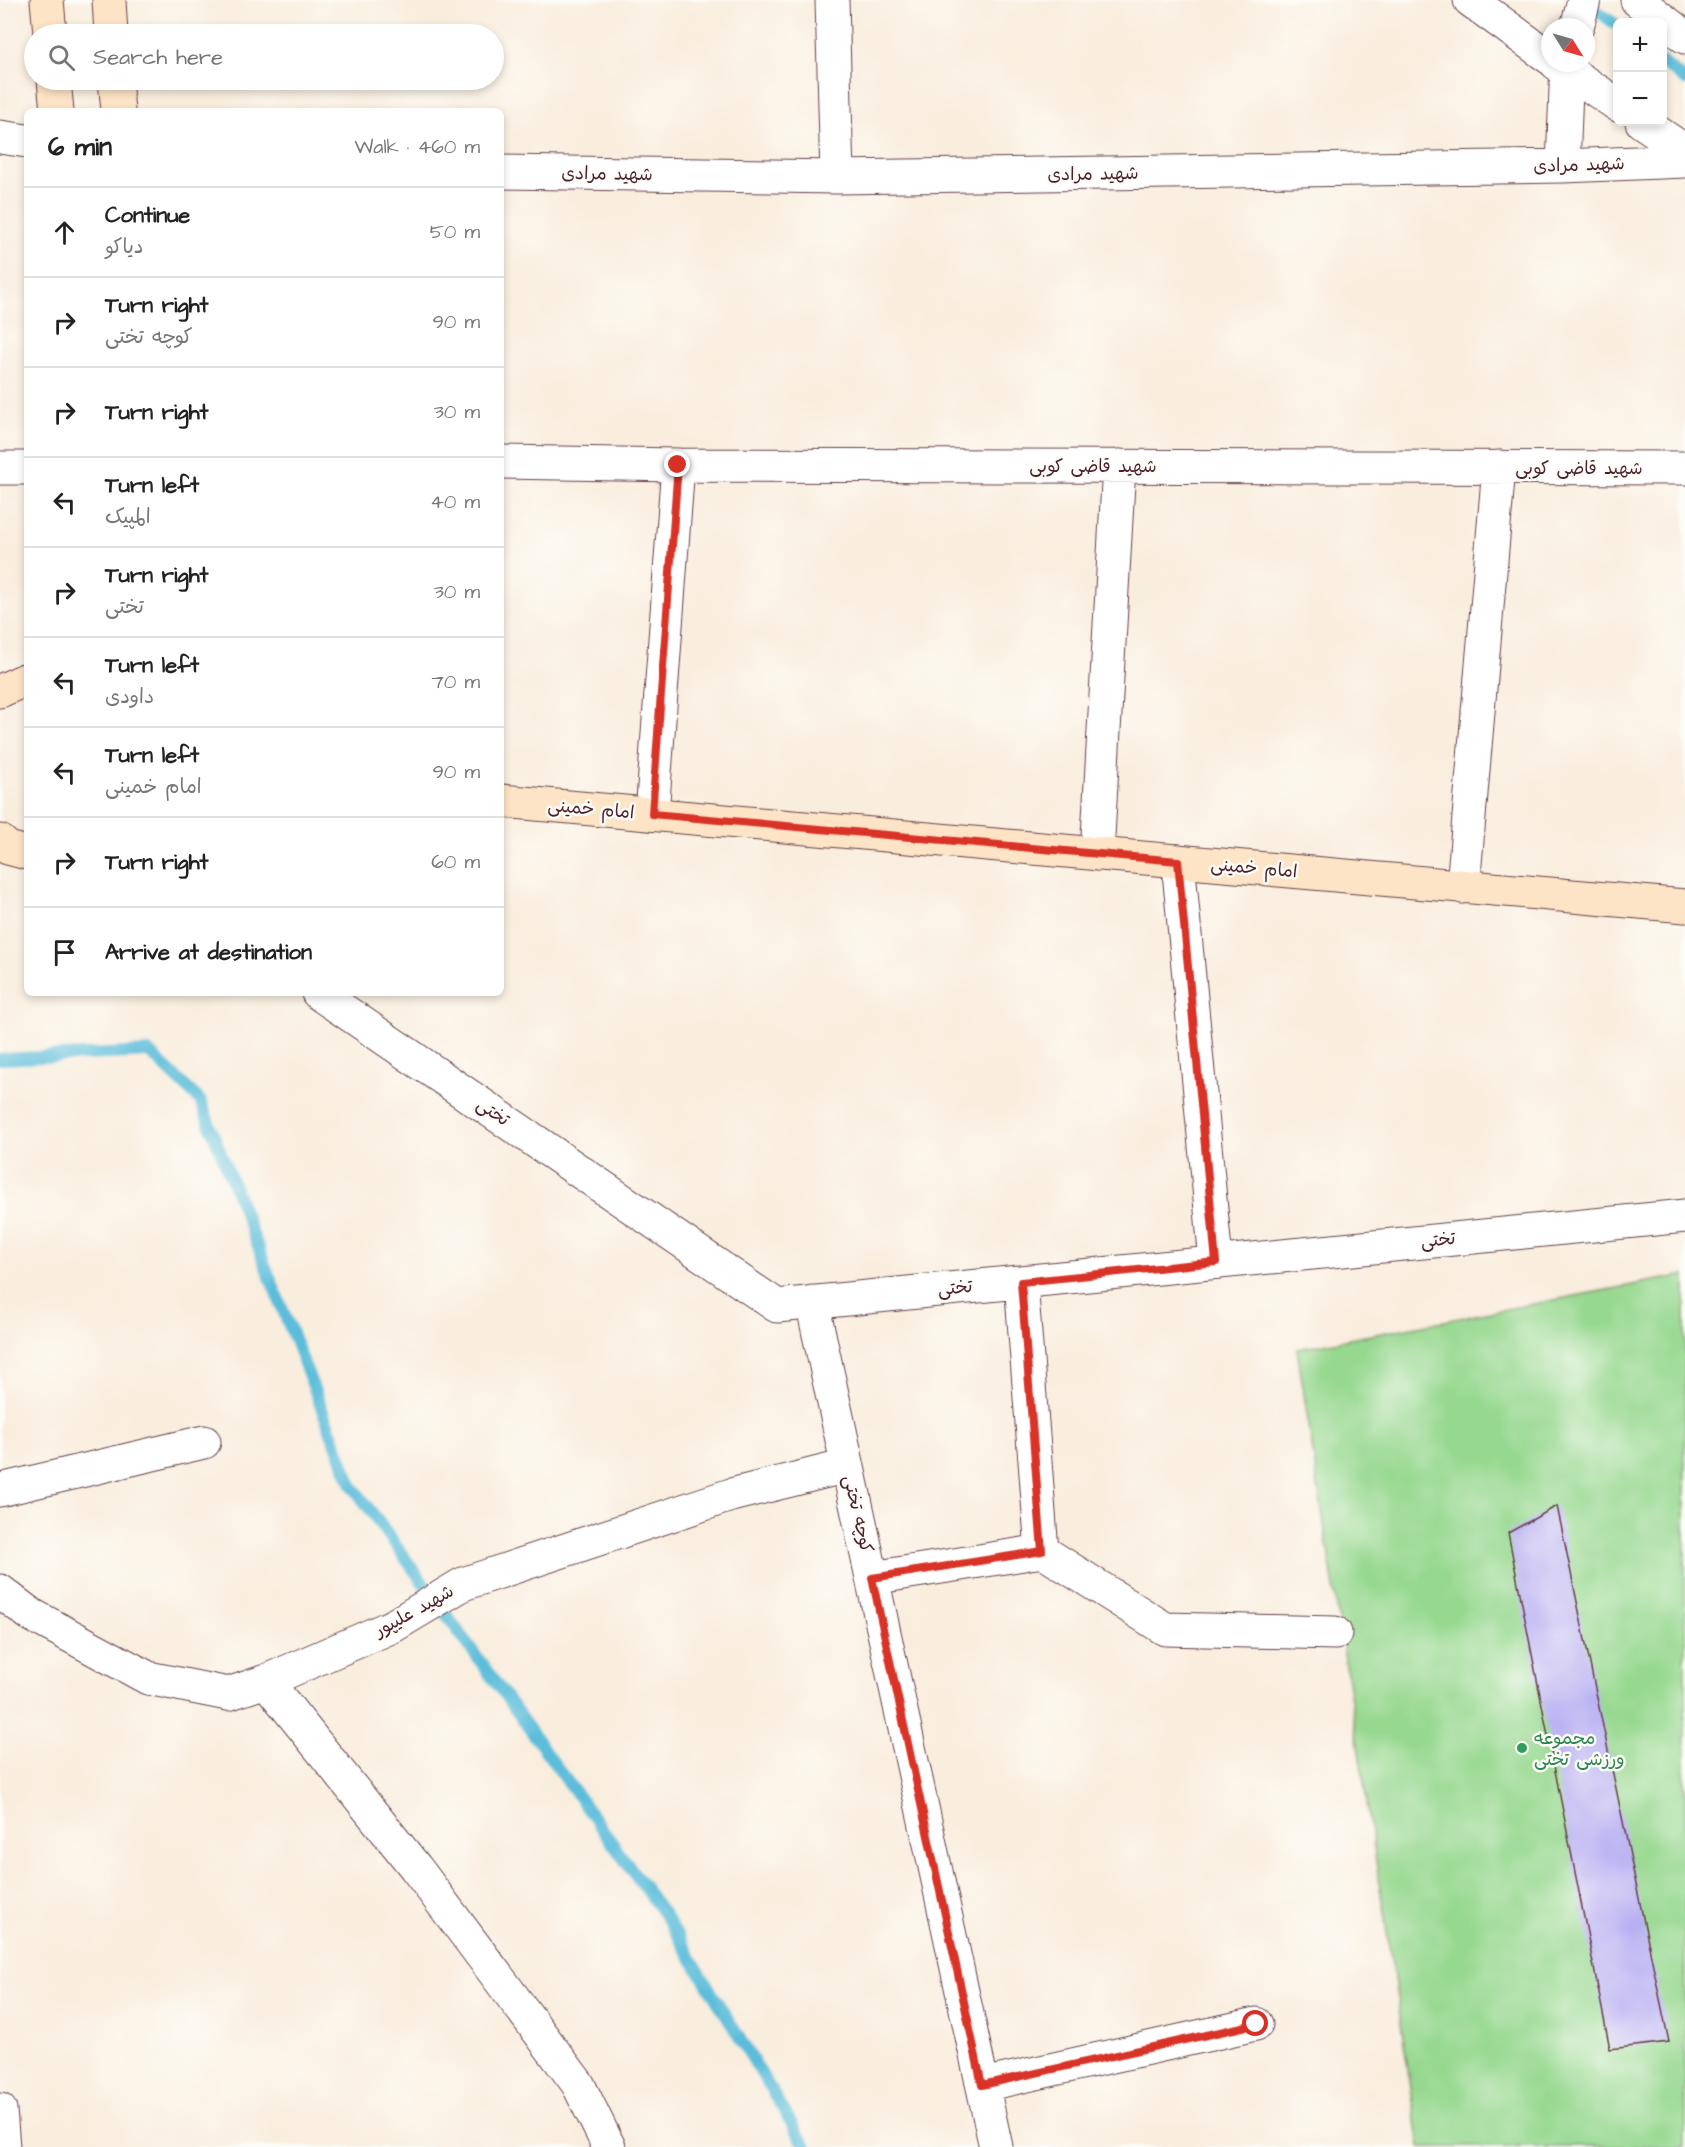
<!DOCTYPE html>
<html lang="en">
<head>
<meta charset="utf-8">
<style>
	:root { --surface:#fff; --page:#f6f6f6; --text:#222; --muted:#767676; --line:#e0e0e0 }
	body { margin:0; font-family:"Architects Daughter","Playpen Sans Arabic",sans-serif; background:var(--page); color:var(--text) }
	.controls { position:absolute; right:18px; top:18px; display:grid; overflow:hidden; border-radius:9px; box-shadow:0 3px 9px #0003 }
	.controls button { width:54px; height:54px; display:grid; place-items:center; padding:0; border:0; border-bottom:2px solid var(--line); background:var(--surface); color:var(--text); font:30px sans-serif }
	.compass { position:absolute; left:1541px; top:18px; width:54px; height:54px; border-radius:50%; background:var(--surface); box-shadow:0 3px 9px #0003; rotate:127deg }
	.stop { position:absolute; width:18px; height:18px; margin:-14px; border:4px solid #d93025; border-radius:50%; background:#fff }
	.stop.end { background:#d93025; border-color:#fff; box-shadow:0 2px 6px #0008 }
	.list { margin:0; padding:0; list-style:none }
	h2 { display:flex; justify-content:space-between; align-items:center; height:78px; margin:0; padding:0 24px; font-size:26px }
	h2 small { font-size:20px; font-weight:400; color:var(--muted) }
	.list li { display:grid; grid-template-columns:39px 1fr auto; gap:18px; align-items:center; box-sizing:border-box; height:90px; padding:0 24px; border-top:2px solid var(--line) }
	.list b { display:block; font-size:22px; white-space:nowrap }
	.list p { margin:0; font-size:20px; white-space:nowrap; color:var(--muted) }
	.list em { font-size:20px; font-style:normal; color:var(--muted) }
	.icon { flex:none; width:33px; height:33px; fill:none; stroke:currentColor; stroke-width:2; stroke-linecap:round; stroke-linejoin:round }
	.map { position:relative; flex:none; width:1685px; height:2147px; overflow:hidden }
	.search { position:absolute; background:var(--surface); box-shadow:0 3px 9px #0003; left:24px; top:24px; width:480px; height:66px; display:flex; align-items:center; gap:15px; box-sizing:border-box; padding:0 21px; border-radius:33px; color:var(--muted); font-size:22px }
	.panel { position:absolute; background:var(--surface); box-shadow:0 3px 9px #0003; left:24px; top:108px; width:480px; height:888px; border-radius:9px }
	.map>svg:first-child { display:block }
	.green { fill:#96d88f; stroke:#707c5d; stroke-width:1.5 }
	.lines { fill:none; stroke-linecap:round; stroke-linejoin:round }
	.stream { stroke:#5cbdda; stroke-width:12 }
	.building { fill:#b8aff3 }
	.minor-casing { stroke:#643e46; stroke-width:35 }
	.secondary-casing { stroke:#643e46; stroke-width:35 }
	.minor { stroke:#fff; stroke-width:33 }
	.secondary { stroke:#fee4c6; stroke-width:33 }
	.route { stroke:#d93025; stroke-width:8 }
	.leisure-dot { fill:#2e9e5b; stroke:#fdfcf7; stroke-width:2 }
	.labels { text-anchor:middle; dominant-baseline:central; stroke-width:5; stroke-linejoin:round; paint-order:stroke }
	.street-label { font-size:18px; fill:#4a1f2b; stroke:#fdfcf7 }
	.leisure-label { font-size:18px; fill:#27864d; stroke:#fdfcf7; text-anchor:start }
</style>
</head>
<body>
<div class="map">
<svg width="1685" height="2147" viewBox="0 0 1685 2147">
	<rect width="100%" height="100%" fill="#fdfcf7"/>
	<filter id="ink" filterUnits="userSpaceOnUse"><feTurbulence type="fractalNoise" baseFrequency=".0167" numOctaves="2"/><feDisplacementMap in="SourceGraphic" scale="12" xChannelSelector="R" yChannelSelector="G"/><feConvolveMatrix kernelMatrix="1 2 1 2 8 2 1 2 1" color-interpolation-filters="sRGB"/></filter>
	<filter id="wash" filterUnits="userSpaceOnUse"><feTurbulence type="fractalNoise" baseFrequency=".008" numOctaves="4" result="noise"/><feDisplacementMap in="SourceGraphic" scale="24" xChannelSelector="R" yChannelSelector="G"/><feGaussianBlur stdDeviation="1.35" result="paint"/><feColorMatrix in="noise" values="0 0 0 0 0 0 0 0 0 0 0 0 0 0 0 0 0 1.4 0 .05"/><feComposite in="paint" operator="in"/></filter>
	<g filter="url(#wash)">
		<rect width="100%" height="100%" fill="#f9eddd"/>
		<path class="green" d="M1685,1275v872h-265l-123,-798z"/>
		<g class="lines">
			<path class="stream" d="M1585,2l33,24
				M1662,62l23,18
				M0,1059l149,-7 51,48 152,385 314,432 140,230"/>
		</g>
		<g id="blocks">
			<path class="building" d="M1557,1506l112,536 -59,7 -102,-516z"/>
		</g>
	</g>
	<g filter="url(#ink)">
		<use href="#blocks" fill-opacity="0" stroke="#643e46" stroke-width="1.5"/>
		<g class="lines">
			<g class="minor-casing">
				<path id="minor" d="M832,0l5,177
					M1470,0l80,58
					M1637,0l48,37
					M1577,27l7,-27
					M1556,63l62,42
					M1642,122l43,29
					M0,137l27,4
					M1563,166l4,-103
					M501,172l336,5 726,-11 122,-5
					M501,462l177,3 1007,3
					M0,468h27
					M652,814l26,-349
					M1097,854l22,-388
					M1178,861l38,401
					M1463,887l36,-420
					M318,993l459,313 908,-90
					M1021,1282l21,269
					M812,1302l184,845
					M0,1490l204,-48
					M872,1578l170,-27 123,78 170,4
					M0,1591l30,23 118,64 80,16 38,-13 127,-55 70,-42 268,-89 116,-29
					M266,1681l150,187 162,216 31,63
					M983,2085l273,-61
					M0,2110l3,37"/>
			</g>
			<g class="secondary-casing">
				<path id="secondary" d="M47,0l3,34
					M109,0l2,34
					M54,80l3,31
					M115,80l3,31
					M0,691l27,-12
					M501,801l1184,105
					M0,841l8,7 19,5"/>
			</g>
			<use href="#minor" class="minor"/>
			<use href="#secondary" class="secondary"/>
		</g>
	</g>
	<g class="lines" filter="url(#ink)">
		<path class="route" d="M678,465l-26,349 526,47 38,401 -195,20 21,269 -170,27 110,507 274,-61"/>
	</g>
	<circle class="leisure-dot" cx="1522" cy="1748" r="6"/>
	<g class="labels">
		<g class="street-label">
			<text transform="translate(1579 165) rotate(-2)">شهید مرادی</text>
			<text transform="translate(607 174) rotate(1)">شهید مرادی</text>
			<text transform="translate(1093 174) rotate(-1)">شهید مرادی</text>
			<text x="1093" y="466">شهید قاضی کوبی</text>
			<text x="1579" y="468">شهید قاضی کوبی</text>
			<text transform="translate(591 809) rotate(5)">امام خمینی</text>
			<text transform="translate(1254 868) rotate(5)">امام خمینی</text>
			<text transform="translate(493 1112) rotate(34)">تختی</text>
			<text transform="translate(1438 1240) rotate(-6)">تختی</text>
			<text transform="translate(955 1288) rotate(-6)">تختی</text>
			<text transform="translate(858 1514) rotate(77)">کوچه تختی</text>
			<text transform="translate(414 1611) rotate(-29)">شهید علیپور</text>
		</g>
		<g class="leisure-label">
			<text x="1534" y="1738">مجموعه<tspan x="1534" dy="21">ورزشی تختی</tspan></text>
		</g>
	</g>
</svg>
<div class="controls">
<button>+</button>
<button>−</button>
</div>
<svg class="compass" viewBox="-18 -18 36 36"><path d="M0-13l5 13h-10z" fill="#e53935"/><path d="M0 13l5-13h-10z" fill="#767676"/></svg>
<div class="stop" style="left:1256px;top:2024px"></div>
<div class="stop end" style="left:678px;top:465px"></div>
<div class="search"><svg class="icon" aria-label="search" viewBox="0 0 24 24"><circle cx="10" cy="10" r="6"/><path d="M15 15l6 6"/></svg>Search here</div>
<section class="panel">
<h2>6 min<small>Walk · 460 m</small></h2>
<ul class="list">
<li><svg class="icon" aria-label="ahead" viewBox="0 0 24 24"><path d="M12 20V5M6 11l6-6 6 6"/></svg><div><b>Continue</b><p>دیاکو</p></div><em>50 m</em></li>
<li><svg class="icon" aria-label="right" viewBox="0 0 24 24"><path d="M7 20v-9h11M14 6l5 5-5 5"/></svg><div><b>Turn right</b><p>کوچه تختی</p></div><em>90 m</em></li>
<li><svg class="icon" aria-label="right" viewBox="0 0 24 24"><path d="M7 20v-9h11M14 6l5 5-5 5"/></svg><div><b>Turn right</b></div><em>30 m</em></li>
<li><svg class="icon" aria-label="left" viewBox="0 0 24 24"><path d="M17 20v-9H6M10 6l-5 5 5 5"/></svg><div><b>Turn left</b><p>المپیک</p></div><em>40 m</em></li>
<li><svg class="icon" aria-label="right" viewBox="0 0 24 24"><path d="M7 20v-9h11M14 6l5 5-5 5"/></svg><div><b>Turn right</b><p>تختی</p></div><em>30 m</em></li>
<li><svg class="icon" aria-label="left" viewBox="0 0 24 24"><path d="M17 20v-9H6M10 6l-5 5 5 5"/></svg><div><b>Turn left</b><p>داودی</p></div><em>70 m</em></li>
<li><svg class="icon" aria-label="left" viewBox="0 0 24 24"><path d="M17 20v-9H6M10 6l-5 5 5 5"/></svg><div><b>Turn left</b><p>امام خمینی</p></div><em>90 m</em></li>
<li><svg class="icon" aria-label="right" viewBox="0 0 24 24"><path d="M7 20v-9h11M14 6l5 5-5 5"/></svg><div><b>Turn right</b></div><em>60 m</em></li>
<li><svg class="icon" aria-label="arrive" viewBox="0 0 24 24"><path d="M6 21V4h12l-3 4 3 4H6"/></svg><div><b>Arrive at destination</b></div></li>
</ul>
</section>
</div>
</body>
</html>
